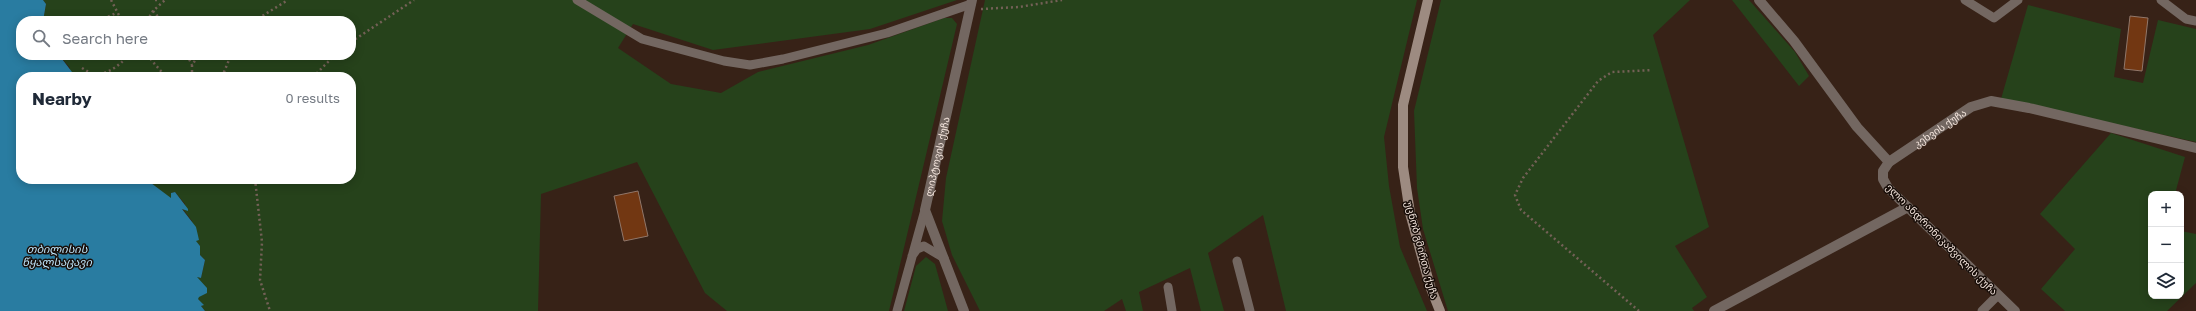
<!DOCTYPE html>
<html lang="en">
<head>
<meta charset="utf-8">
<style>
	:root { --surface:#fff; --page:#f6f6f7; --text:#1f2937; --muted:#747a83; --line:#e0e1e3 }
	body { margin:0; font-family:"Golos Text","Noto Sans Georgian",sans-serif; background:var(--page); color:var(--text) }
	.controls { position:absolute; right:12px; bottom:12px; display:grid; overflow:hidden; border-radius:8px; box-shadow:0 2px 10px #0003 }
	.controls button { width:36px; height:36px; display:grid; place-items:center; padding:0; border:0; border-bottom:1px solid var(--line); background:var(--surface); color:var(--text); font:20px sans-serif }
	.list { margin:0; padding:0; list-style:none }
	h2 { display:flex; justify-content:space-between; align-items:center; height:52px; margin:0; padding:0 16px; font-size:17px }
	h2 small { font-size:13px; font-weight:400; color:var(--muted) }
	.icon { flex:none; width:22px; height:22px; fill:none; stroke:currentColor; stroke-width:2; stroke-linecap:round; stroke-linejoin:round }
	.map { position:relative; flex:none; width:2196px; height:311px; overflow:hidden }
	.search { position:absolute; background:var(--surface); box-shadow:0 2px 10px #0003; left:16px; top:16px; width:340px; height:44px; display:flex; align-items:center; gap:10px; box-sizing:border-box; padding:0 14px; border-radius:16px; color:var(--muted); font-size:15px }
	.panel { position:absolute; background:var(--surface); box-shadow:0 2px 10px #0003; left:16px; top:72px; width:340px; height:112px; border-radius:16px }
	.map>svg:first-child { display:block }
	.green { fill:#26421b }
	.water { fill:#297ca1 }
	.building { fill:#723712; stroke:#91776a }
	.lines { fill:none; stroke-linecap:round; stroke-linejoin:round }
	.path { stroke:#746157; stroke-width:2.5; stroke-dasharray:2 3; stroke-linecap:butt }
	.service { stroke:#736761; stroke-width:9 }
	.minor { stroke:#736761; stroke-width:10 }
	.secondary { stroke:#9d8b81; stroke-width:10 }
	.labels { text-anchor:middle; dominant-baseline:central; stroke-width:3; stroke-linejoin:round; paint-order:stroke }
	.street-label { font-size:10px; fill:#f4e5dd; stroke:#180e09 }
	.water-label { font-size:11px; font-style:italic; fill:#bee5fb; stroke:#180e09 }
</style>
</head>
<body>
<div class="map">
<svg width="2196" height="311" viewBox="0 0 2196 311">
	<rect width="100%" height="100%" fill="#372217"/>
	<path class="green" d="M43,0h914l-87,29 -157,21 -80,-26 -15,24 53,36 50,9 37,-21 110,-27 76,-27h8l5,6 -68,287h-162l-22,-18 -68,-131 -96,32 -3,117h-333l-4,-5 2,-1 -5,-6 -2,-23 5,2 4,-18 -5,-5v-9l-5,-5 -3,-20 -10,-13 3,1v-5l-10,-12 -4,1v6l-20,-16v-4h200v-102h-279l-4,-5 2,-4 -11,-13h292v-34h-308l3,-17z
		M985,0h432l-33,137 5,49 11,61 27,64h-141l-23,-96 -55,38 16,58h-23l-11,-43 -51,24 4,19h-17l-4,-12 -18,12h-124l-28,-56 -10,-34 4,-43z
		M1441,0h249l-37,35 56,192 -34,19 32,51 -15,11 2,3h-246l-25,-82 -6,-41 -3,-77z
		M1732,0h17l46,52 14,24 -10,10z
		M2028,5l93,24 -7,48 29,6 15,-63 38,9v113l-195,-43z
		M2111,133l74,24 -10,37h-24v102h30v-65l15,3v49l-29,28h-102l-24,-22 34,-40 -35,-35z
		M926,257l9,7 13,47h-44l12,-45z"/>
	<path class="water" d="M0,0h43l3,4 -3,17h-22v34h38l13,17 -4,1 4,4h-51v102h130v4l20,15v-5l4,-1 13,17v2l-6,-2 14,18 3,13 -3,1 4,5v9l5,5 -4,18 -4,-1 10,11v5l-8,4 -1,2 6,6 -3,1 4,5h-205z"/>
	<path class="building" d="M2130,16l18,2 -6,53 -18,-2z
		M638,191l10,45 -24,5 -10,-45z"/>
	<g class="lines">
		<path class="path" d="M111,0l11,21
			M155,0h2
			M981,9l38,-2 43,-7
			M153,11l9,10
			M99,21l17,-8
			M147,21l6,-10 12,-11
			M254,21l34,-21
			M351,42l63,-42
			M147,55l19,22
			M187,55l5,10
			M82,68l13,8c14,-4 24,-9 33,-21
			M192,77v-12l7,-10
			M222,77l9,-22
			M313,77l22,-22
			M255,179l7,63 -2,38 10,31
			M1639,311l-118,-101 -6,-15 8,-17 75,-97 14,-9 40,-2"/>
		<path class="service" d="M577,0l65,39 82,22 26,4 33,-6 104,-26 84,-29
			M1965,0l29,18 24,-18
			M2161,0l25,19 10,2
			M912,256l5,-7 7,-3 20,12
			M1237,261l13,50
			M1168,287l4,24
			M897,311l28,-101
			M1982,311l16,-16"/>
		<g class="minor">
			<path d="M1759,0l35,41 63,86 32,35"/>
			<path id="s1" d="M964,311l-39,-101 47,-210"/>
			<path d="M1714,311l194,-104"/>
			<path id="s2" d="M2015,311l-127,-123 -5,-9v-8l6,-9 82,-55 20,-6 38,7 167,40"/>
		</g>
		<path class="secondary" d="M1428,0l-25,105v62l7,46 20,73 10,25"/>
	</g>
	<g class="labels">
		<g class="street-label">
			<text stroke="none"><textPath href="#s2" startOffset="267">კეხვის ქუჩა</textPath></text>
			<text stroke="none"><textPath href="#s1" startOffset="163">ლიპტოვის ქუჩა</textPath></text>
			<text transform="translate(1942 239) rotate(45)">ელო ანდრონიკაშვილის ქუჩა</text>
			<text transform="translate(1422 250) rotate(75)">უცნობ გმირთა ქუჩა</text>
		</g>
		<g class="water-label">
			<text x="57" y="248">თბილისის<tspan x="57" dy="13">წყალსაცავი</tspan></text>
		</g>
	</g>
</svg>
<div class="controls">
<button>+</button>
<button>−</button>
<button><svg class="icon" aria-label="layers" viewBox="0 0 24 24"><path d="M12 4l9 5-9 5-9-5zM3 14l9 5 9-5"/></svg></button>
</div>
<div class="search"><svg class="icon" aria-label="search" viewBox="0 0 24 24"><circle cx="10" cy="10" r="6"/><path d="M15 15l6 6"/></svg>Search here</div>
<section class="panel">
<h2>Nearby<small>0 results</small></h2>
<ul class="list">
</ul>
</section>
</div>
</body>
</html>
